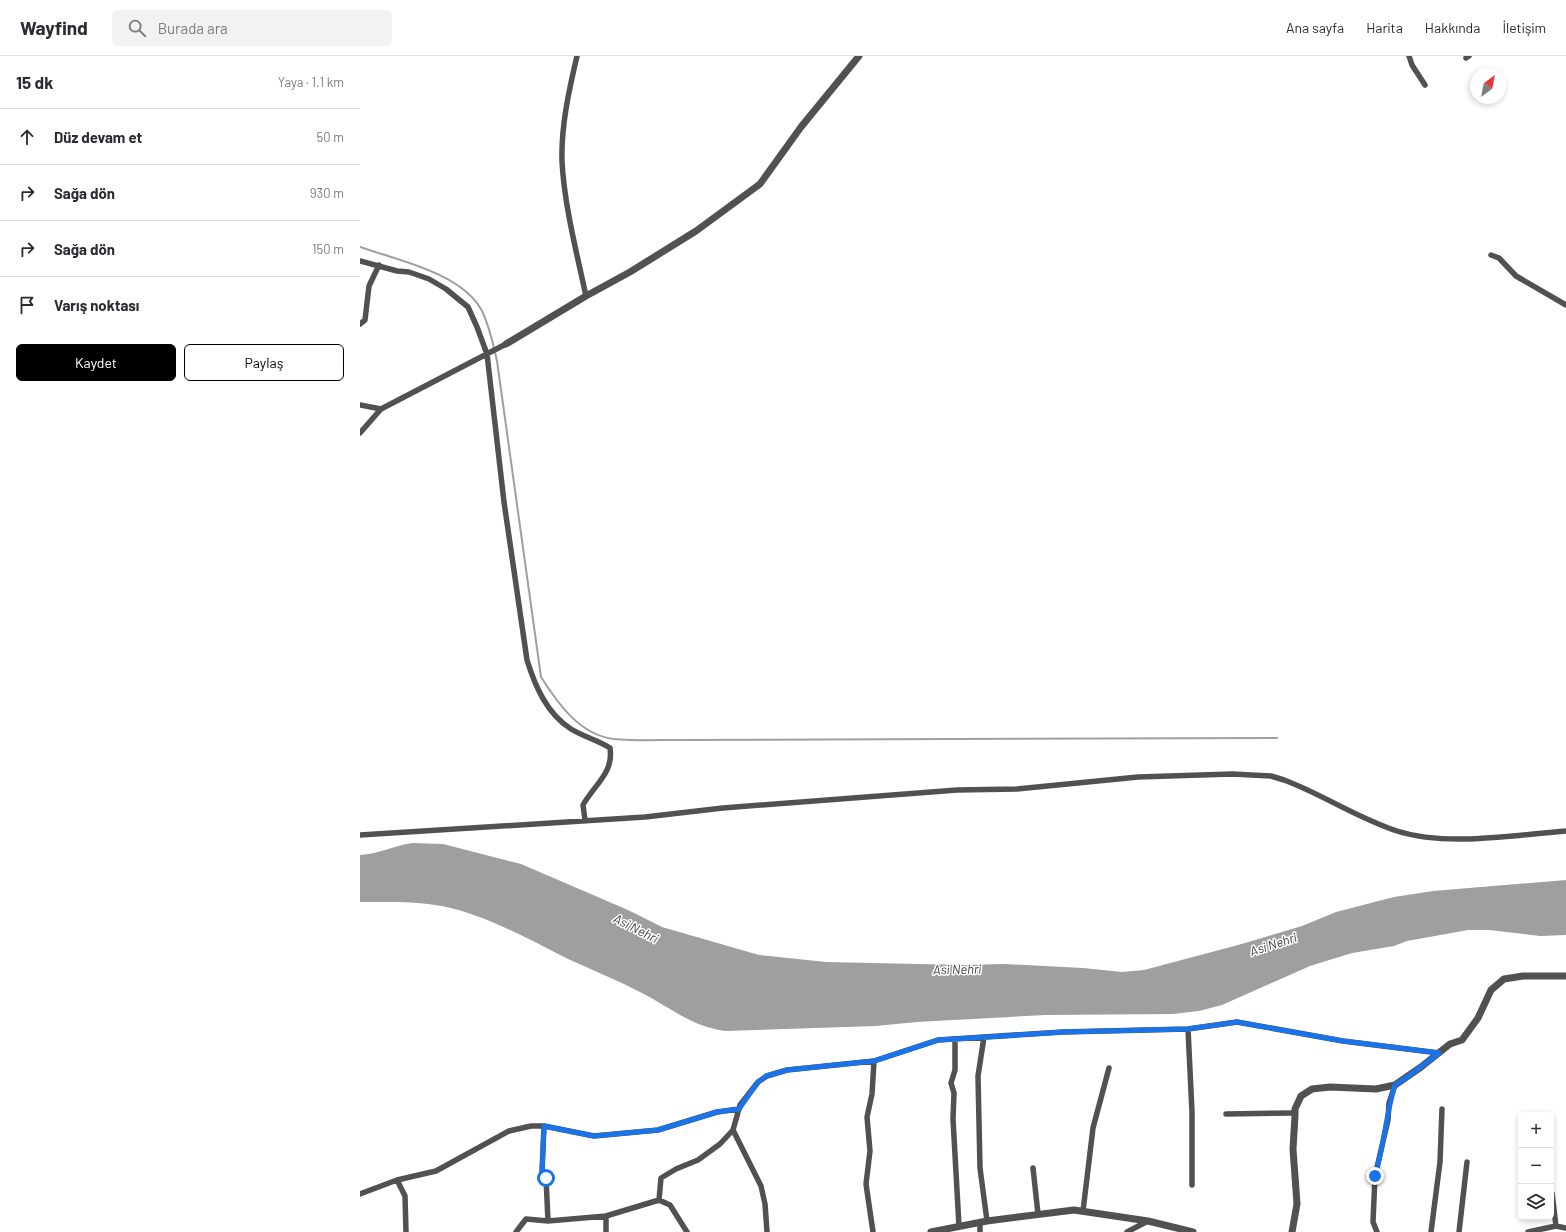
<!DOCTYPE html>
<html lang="tr">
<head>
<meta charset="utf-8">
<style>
	:root { --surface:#fff; --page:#f2f2f3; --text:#2b2b33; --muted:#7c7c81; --line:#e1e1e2; --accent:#000 }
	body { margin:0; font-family:Barlow,sans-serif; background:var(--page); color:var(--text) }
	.controls { position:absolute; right:12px; bottom:12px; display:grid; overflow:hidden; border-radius:6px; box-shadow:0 2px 6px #0003 }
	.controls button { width:36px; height:36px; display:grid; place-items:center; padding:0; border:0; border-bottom:1px solid var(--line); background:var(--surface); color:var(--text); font:20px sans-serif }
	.compass { position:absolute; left:1110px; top:12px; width:36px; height:36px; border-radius:50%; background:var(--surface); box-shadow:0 2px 6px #0003; rotate:32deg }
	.stop { position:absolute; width:12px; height:12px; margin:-9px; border:3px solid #1a73e8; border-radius:50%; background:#fff }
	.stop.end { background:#1a73e8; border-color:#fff; box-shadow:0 1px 4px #0008 }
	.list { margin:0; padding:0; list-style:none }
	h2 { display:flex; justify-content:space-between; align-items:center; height:52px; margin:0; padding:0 16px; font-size:17px }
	h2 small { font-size:13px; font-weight:400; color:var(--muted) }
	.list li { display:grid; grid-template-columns:26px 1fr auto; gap:12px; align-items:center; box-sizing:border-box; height:56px; padding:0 16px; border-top:1px solid var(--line) }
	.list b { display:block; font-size:15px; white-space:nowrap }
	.list em { font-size:13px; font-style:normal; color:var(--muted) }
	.actions { display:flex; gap:8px; padding:12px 16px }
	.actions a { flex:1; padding:9px 0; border:1px solid var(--accent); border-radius:6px; text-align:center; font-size:14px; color:var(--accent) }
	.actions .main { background:var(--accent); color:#fff }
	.icon { flex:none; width:22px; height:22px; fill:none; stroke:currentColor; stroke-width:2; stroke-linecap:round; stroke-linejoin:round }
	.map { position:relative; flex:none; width:1206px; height:1176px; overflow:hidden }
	header { display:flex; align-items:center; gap:24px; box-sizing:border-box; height:56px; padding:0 20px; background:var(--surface); border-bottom:1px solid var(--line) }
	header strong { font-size:19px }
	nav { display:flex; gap:22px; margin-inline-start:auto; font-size:14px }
	.search { width:280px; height:36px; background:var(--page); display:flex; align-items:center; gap:10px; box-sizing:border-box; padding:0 14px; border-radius:6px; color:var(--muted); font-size:15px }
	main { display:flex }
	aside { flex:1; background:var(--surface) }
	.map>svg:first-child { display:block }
	.water { fill:#9f9f9f }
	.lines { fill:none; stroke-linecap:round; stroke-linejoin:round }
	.stream { stroke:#9f9f9f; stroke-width:2 }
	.minor { stroke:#515151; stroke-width:5.5 }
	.tertiary { stroke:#515151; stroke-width:7 }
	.route { stroke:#1a73e8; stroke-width:5 }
	.labels { text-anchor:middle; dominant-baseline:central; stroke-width:3; stroke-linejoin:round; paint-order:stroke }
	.water-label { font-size:13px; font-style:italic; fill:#404040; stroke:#fff }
</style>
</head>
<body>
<header>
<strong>Wayfind</strong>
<div class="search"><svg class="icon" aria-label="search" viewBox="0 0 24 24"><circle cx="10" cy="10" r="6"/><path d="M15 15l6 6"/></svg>Burada ara</div>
<nav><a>Ana sayfa</a><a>Harita</a><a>Hakkında</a><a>İletişim</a></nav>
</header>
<main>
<aside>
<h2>15 dk<small>Yaya · 1.1 km</small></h2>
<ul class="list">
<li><svg class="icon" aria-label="ahead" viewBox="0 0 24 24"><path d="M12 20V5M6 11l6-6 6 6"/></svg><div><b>Düz devam et</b></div><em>50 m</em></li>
<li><svg class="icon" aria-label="right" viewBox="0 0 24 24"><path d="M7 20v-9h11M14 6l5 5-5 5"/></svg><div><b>Sağa dön</b></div><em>930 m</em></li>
<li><svg class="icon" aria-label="right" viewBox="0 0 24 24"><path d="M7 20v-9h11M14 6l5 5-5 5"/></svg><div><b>Sağa dön</b></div><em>150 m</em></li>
<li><svg class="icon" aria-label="arrive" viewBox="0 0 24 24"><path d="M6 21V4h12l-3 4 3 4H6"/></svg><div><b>Varış noktası</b></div></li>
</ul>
<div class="actions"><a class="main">Kaydet</a><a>Paylaş</a></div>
</aside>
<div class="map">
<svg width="1206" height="1176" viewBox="0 0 1206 1176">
	<rect width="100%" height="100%" fill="#fff"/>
	<path class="water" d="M52,787l31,1 78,20 107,46 34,17 97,28 67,7 138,3 40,-1 79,4 39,4 22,-2 94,-25 64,-19 34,-14 58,-15 39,-6 133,-11v55l-26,1 -51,-6h-21l-61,11 -13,5 -42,7 -42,13 -88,39 -23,6 -26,3 -128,1 -128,7 -41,4 -151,5c-35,-5 -55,-24 -85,-39 -23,-12 -48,-22 -72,-33 -40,-20 -82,-44 -126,-53 -26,-5 -55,-4 -82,-4v-47c18,-1 34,-9 52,-12z"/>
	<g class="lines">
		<path class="stream" d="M0,191c37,13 102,26 122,64 8,16 11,33 15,50l44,316c17,27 39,58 73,62 21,2 43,1 64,1l599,-2"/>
		<path class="minor" d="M217,0c-8,34 -16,70 -15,105 2,43 15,93 24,135
			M1049,0l3,9 13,20
			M1106,2l3,-2
			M1131,199l8,3 17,18 50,29
			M0,205l37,10 12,1 20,7 17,10 22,18 9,20 10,27 17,148 23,158c8,26 20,54 44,69 13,8 27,11 39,19 4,25 -16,37 -27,57l2,15
			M0,268l5,-4 4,-34 10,-21
			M0,349l21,4 125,-65
			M0,377l21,-24
			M0,779l285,-18 78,-9 234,-18 60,-1 121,-12 94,-3 39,2 13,4c38,14 73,38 113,51 50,16 117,4 169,0
			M828,973l4,83v73
			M624,981l-6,39 2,92 7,53
			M595,983v31l-4,13 3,10 -1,26 6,107
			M866,1058l69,-1
			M184,1070l-2,46 4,6 2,43
			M373,1074l28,56 4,18 2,28
			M673,1112l5,46
			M37,1124l8,16 1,36
			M1192,1137l4,33
			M0,1138l37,-14 39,-9 73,-40 22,-5h13l50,10 64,-6 59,-18 22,-3
			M299,1144l2,-22 15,-9 22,-9 22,-16 13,-14 7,-25 18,-23 9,-6 20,-6 87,-9 64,-21 125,-8 125,-3 49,-7 106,19 96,12
			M723,1155l10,-83 16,-60
			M246,1160v16
			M620,1167v9
			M156,1176l10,-13 22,2 58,-5 53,-16 11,5 17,27
			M513,1176l-7,-48 4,-33 -3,-34 5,-23 2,-33
			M767,1176l21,-11
			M1017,1176l-4,-10 2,-46 13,-56 1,-17 6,-18
			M1071,1176l9,-70 2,-53
			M1099,1176l8,-70
			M1168,1176l28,-6 10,2"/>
		<path class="tertiary" d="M146,288l80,-48 44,-24 66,-41 64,-47 41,-57 58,-71
			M571,1176l56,-11 87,-11 74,11 45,11
			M932,1176l5,-28 -4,-55 2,-33v-7l6,-13 11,-7 18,-2 46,2 19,-4 26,-18 29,-23 12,-4 16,-22 13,-28 13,-11 19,-3h43"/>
	</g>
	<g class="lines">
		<path class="route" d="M186,1122l-4,-6 2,-46 50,10 64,-6 59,-18 22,-3 19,-27 8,-6 21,-6 87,-9 64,-21 17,-1 108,-7 125,-3 49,-7 106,19 96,12 -33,25 -11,7c-9,29 -11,61 -20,91"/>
	</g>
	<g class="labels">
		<g class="water-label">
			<text transform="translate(276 872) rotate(27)">Asi Nehri</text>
			<text transform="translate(913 888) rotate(-18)">Asi Nehri</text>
			<text transform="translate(597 913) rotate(-1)">Asi Nehri</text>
		</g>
	</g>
</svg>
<div class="controls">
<button>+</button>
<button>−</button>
<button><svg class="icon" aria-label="layers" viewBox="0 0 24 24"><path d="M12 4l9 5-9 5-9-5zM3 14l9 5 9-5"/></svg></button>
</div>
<svg class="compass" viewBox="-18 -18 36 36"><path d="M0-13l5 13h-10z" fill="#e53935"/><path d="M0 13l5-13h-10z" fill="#7c7c81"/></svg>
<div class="stop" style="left:186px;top:1122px"></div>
<div class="stop end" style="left:1015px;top:1120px"></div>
</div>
</main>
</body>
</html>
